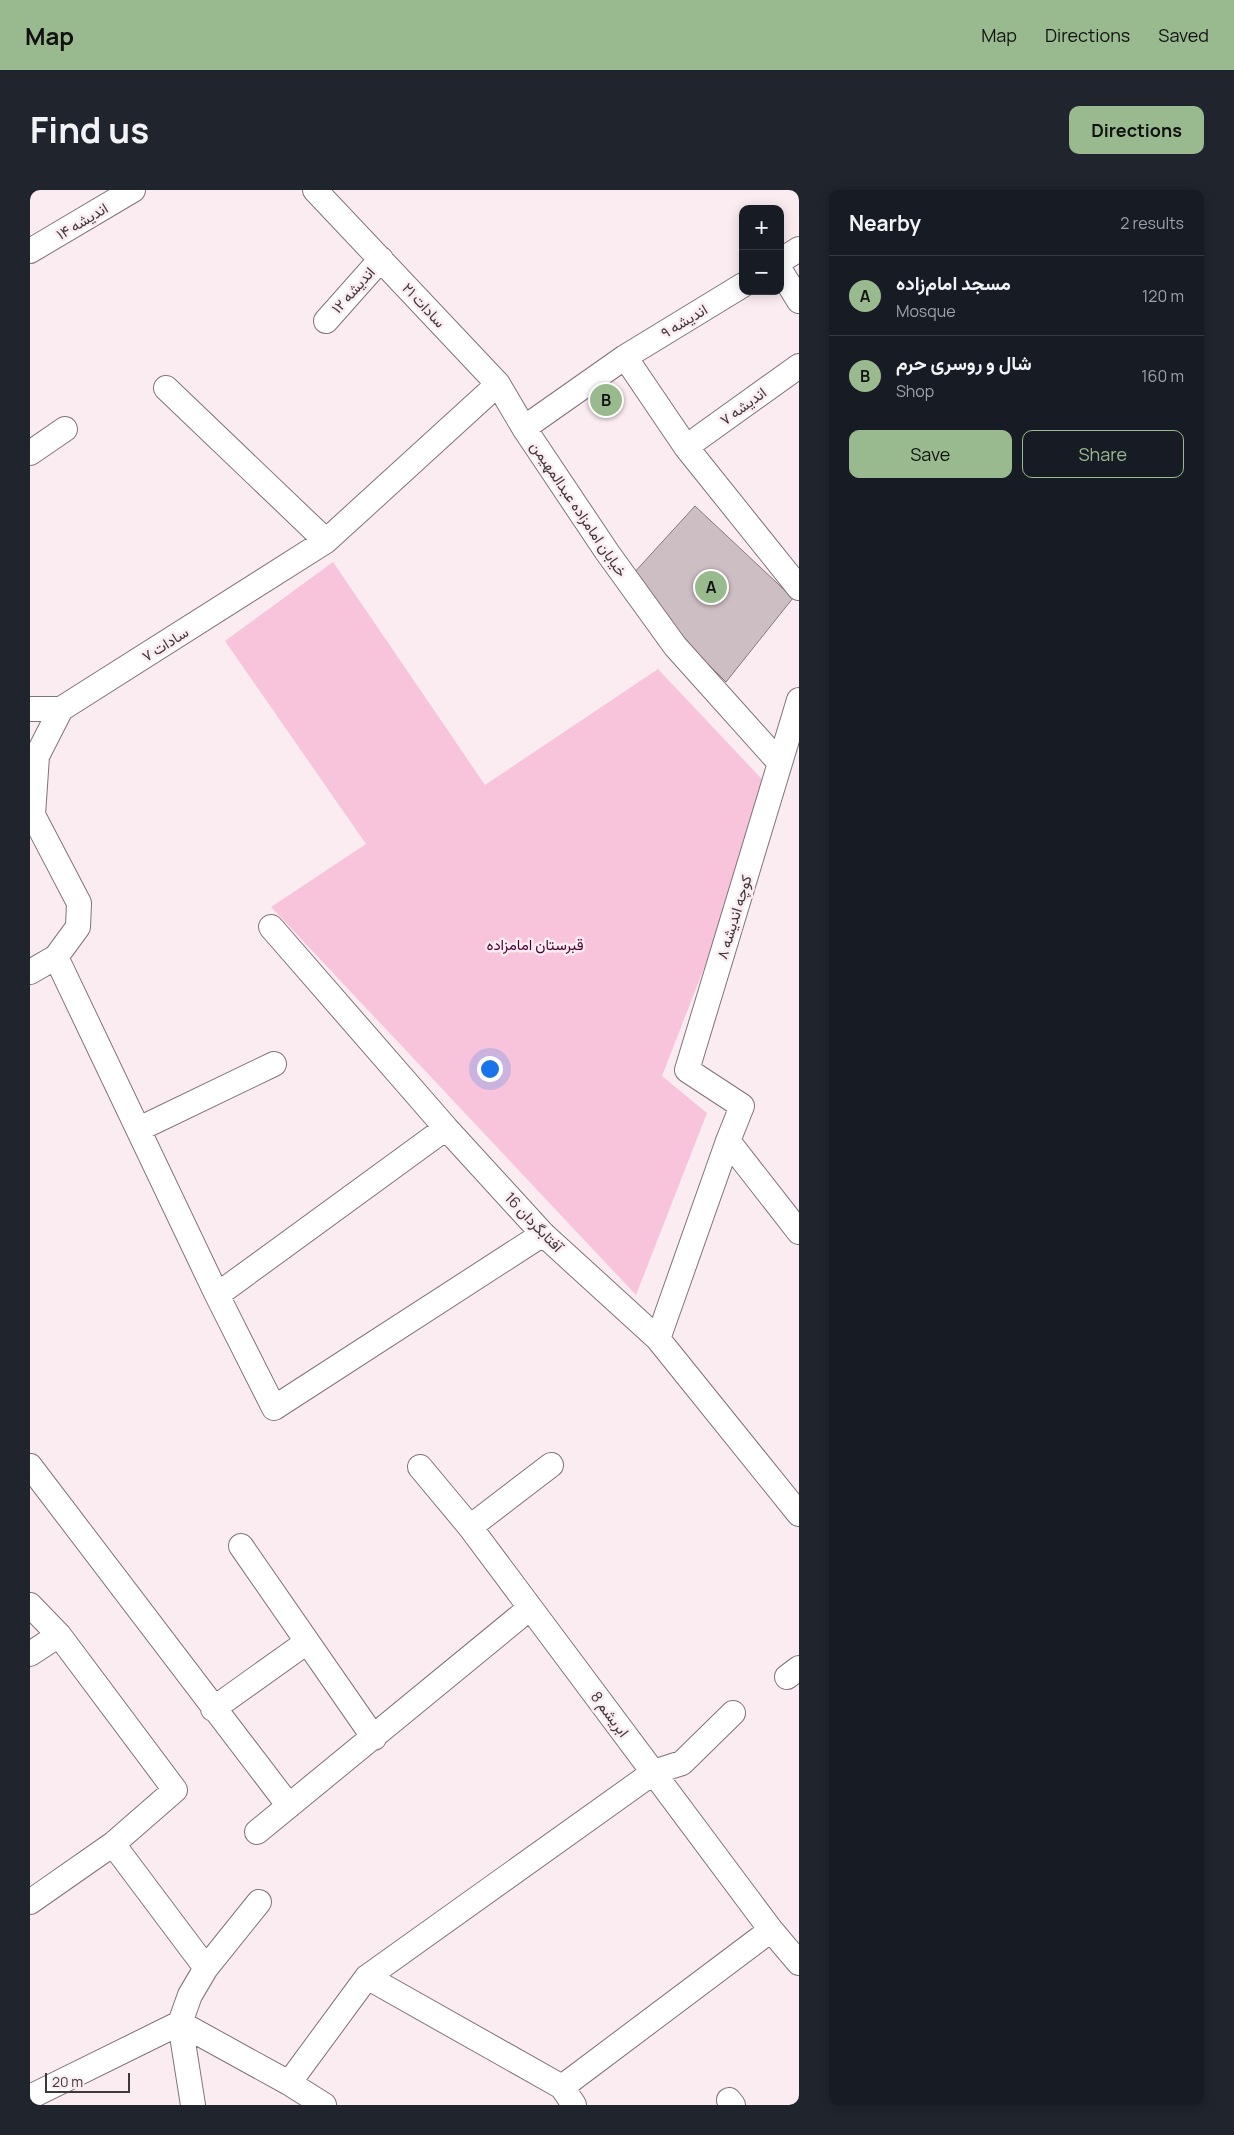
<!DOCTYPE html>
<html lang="en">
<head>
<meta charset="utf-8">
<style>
	:root { --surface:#171b24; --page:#20242c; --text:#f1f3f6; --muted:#9ea1a6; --line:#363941; --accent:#99b98f }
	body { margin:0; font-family:Manrope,Vazirmatn,sans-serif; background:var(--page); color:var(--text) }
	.controls { position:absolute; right:15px; top:15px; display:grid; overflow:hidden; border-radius:10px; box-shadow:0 2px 12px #0003 }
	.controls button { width:45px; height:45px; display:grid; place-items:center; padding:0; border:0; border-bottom:1px solid var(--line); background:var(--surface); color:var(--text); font:25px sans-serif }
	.scale { position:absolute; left:15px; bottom:12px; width:85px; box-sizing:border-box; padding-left:5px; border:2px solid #3e383b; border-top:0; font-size:14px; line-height:18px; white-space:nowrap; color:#3e383b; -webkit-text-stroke:4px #fbecf2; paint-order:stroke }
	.you { position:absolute; left:459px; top:878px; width:18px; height:18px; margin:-12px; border:4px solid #fff; border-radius:50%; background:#1a73e8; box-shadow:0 0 0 8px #1a73e833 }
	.badge { display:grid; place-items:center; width:32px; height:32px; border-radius:50%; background:var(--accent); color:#111; font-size:16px; font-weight:700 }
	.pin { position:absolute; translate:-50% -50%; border:2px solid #fff; box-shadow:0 1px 5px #0006 }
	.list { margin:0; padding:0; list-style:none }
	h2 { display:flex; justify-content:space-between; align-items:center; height:65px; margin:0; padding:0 20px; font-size:21px }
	h2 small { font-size:16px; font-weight:400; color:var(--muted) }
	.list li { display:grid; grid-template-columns:32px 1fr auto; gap:15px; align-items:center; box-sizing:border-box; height:80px; padding:0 20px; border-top:1px solid var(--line) }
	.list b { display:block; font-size:19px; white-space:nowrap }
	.list p { margin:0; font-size:16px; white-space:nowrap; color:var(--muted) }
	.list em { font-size:16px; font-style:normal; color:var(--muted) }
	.actions { display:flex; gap:10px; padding:15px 20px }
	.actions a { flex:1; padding:11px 0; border:1px solid var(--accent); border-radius:10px; text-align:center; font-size:18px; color:var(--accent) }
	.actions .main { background:var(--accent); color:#111 }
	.map { position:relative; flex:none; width:769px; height:1915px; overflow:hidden; border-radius:10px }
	header { display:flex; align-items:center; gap:30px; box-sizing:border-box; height:70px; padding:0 25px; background:var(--accent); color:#111 }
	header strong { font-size:24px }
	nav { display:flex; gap:28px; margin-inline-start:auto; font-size:18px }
	.intro { display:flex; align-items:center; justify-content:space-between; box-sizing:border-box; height:120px; padding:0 30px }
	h1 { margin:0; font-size:35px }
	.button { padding:12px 22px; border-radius:10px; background:var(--accent); color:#111; font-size:18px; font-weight:700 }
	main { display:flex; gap:30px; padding:0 30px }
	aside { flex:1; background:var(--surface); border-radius:10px; box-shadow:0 2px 12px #0003 }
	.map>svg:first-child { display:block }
	.green { fill:#f7c4dc }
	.building { fill:#cdbec4; stroke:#86787e }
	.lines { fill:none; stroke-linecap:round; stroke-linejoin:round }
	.street-casing { stroke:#807379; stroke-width:26 }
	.street { stroke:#fff; stroke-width:24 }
	.labels { text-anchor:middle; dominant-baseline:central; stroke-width:5; stroke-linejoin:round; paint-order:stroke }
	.street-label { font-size:15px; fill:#3e383b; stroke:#fbecf2 }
	.park-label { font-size:15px; fill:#4f0033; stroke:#fbecf2 }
</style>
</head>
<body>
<header>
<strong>Map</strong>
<nav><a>Map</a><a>Directions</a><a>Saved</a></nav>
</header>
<div class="intro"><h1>Find us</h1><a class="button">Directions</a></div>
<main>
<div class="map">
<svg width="769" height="1915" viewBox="0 0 769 1915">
	<rect width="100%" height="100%" fill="#fbecf2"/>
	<path class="green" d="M303,372l152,223 173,-116 115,122 -111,285 45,37 -71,182 -365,-388 95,-63 -141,-203z"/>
	<path class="building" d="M665,316l98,92 -67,84 -58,-58 -36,-49z"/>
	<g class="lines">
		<g class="street-casing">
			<path id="street" d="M285,0l183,194 26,44
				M0,61l103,-61
				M750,71l19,-12
				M750,80l19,31
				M296,131l55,-62
				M595,167l118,-72
				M136,198l160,153
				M656,257l113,-81
				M0,263l35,-24
				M769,398l-113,-141 -61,-90 -101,71 83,124 68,94 105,117 19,-63
				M0,519h31
				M241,737l175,201 97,106 115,105 141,175
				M26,767l161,338 57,113 269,-174
				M0,782l26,-15 22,-30 1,-24 -46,-88 4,-59 24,-47 265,-168 172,-157
				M109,939l135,-65
				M698,951l71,91
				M187,1105l229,-167
				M628,1149l70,-198 14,-35 -55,-36 93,-307
				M0,1276l259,340
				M390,1277l50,60 301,403 28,33
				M440,1337l81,-62
				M211,1356l133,192
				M0,1415l29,30 116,155 -62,54 -83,58
				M0,1464l29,-19
				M757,1487l12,-9
				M183,1519l94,-67
				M227,1642l273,-224
				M83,1654l93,124
				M337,1787l195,110 12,18
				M150,1833l109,60 35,22
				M259,1893l78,-106 287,-205 28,-9 51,-50
				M532,1897l209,-157
				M0,1907l150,-74
				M699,1910l4,5
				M163,1915l-13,-82 10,-28 16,-27 53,-66"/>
		</g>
		<use href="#street" class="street"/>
	</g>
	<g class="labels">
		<g class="street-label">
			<text transform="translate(52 31) rotate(-31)">اندیشه ۱۴</text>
			<text transform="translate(323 100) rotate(-48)">اندیشه ۱۲</text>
			<text transform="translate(394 115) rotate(47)">سادات ۲۱</text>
			<text transform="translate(654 131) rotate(-31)">اندیشه ۹</text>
			<text transform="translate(713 216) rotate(-36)">اندیشه ۷</text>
			<text transform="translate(549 319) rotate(56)">خیابان امامزاده عبدالمهیمن</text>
			<text transform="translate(135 454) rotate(-32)">سادات ۷</text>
			<text transform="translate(704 727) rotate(-73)">کوچه اندیشه ۸</text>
			<text transform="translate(504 1032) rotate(46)">آفتابگردان 16</text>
			<text transform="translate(580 1524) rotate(53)">ابریشم 8</text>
		</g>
		<g class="park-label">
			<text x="505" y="754">قبرستان امامزاده</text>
		</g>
	</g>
</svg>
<div class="controls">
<button>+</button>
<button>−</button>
</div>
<div class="scale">20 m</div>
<div class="you"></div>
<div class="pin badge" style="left:681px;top:397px">A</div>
<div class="pin badge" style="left:576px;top:210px">B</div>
</div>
<aside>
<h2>Nearby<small>2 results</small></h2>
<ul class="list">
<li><span class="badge">A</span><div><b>مسجد امام‌زاده</b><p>Mosque</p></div><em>120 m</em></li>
<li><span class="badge">B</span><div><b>شال و روسری حرم</b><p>Shop</p></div><em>160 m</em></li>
</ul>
<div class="actions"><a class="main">Save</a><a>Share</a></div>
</aside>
</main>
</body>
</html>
